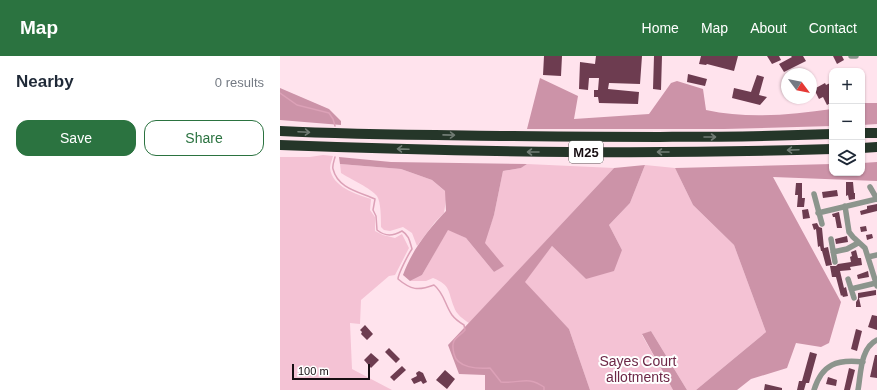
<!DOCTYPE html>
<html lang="en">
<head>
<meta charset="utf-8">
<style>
	:root { --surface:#fff; --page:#f2f2f3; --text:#1f2937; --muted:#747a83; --line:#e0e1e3; --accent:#2b7340 }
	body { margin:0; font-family:Helvetica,sans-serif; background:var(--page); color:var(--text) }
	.controls { position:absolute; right:12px; top:12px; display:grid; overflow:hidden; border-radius:8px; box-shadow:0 1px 3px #0004 }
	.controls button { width:36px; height:36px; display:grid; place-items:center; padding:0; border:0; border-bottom:1px solid var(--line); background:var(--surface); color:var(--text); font:20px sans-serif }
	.compass { position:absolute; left:501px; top:12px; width:36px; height:36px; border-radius:50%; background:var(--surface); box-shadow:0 1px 3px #0004; rotate:122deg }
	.scale { position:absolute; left:12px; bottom:10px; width:78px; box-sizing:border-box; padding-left:4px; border:2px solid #170e12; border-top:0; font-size:11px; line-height:14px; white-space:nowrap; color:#170e12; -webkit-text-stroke:3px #fff; paint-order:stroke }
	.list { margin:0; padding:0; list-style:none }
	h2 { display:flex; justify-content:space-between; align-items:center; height:52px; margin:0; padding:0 16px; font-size:17px }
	h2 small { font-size:13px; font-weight:400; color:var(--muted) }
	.actions { display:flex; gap:8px; padding:12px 16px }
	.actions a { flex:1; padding:9px 0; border:1px solid var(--accent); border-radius:12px; text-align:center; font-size:14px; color:var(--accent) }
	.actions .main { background:var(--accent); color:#fff }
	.icon { flex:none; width:22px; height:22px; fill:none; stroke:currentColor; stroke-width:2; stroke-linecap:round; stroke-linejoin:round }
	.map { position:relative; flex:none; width:597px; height:334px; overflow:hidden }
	header { display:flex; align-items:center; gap:24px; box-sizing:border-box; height:56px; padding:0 20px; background:var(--accent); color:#fff }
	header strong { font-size:19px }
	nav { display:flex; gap:22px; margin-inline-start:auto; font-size:14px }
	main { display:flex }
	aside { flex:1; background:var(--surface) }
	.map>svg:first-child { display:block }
	.green { fill:#f4c2d4 }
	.forest { fill:#cc93a8 }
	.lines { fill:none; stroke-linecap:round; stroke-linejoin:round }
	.stream { stroke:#dca1b7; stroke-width:1.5 }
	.building { fill:#6d3c50 }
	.street { stroke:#8c958d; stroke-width:5.5 }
	.highway { stroke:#253629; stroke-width:10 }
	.oneway { stroke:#717c74 }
	.labels { text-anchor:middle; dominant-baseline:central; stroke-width:4; stroke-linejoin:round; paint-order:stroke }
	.shield { fill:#fff; stroke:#5d5659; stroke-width:1 }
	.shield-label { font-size:13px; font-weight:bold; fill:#170e12 }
	.park-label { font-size:14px; fill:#6d2847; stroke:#fff }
</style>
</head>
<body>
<header>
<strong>Map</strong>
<nav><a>Home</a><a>Map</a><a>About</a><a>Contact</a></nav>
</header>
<main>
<aside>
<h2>Nearby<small>0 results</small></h2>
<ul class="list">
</ul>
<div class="actions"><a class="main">Save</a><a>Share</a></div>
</aside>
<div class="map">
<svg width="597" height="334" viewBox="0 0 597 334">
	<rect width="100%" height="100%" fill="#ffe3ed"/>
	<path class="green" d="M43,99l10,1c-1,4 -3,8 -3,12 2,19 26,26 41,31l-1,11 5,7v14l8,4 12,3 7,-4 7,14 -14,27 -6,1 -28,24 -1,24 -10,-1 2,46 40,21h-112v-233h30z
		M60,108l61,5 31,11 15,13 -3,20 -9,9 -18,24 -5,-13 -9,-6 -13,4 -6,-1 -3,-3c0,-8 0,-25 -4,-31 -5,-7 -28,-18 -36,-23z
		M247,108l87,4 -145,155c-6,-4 -13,-9 -15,-16 -6,-15 -3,-22 -21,-29l-7,3h-16l12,-6 26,-46 18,9 28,34 9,-6 -19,-23 10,-28 9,-44 18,-3z
		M365,109l30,3 18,37 41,40 32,87 -70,58h-9l-36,-59 -9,4 31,55h-83l-21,-61 -45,-47 28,-36 34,33 36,-29 -13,-25 21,-22z"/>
	<path class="forest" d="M260,22l38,18 -4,23 75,-5 22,-31 6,-2 26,8 3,21c41,9 85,5 126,-1v17l-108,3h-197z
		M0,32l49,21 12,12v4l-61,-5z
		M582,47h15v21l-15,1z
		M59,101l52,5 136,2 -6,4 -18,3 -9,44 -9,28 19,23 -10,6 -28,-34 -18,-8 -26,45 -12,6 -7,-6c9,-25 25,-45 43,-64l-1,-20 -13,-11 -31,-11 -61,-5z
		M597,106v19l-104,-4 68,125 -12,41 -8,4 -25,-4 -9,25 -36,11 -14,11h-41l70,-58 -32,-87 -41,-40 -18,-37 157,-4v9h30v-10z
		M365,109l-15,38 -21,22 13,25 -8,21 -28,8 -34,-33 -27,36 44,47 21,61h-105v-15l-26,-1 -11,-29 166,-177z
		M371,275l36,59h-14l-31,-56z"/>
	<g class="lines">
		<path class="stream" d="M0,37l17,12 32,8 4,6 2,7
			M55,101c-1,4 -3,9 -2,12 5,20 27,23 42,30l-2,11 3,6 1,14c9,7 16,6 25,1 7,4 8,11 10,18 -3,4 -14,25 -14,30 13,11 20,12 36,6 10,8 11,20 18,30 3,4 7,7 12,10l1,5c-3,4 -9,7 -11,11 -2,4 -1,9 0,13 3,14 24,15 36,14l11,14c19,2 26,-7 43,5v3"/>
	</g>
	<path class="building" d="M264,0h18l-1,20 -18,-1z
		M316,0h46l-2,28 -31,-1 -1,6 31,3 -1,12 -39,-1 -1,-6h-4v-7h4l1,-12h-10l-1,12 -9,-1 1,-27 15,2z
		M374,0h8l-1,34 -8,-1z
		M421,0h37l-4,15 -27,-7 -1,1 -7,-1z
		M487,0h12l2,4 -9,4z
		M511,0h12l3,5 -22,11 -5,-8 13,-7z
		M553,0h9l2,4 -7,4z
		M408,18l19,5 -2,7 -18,-4z
		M477,19l7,2 -5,18 8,2 -7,8 -28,-7 2,-10 17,4z
		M552,26v20l-5,3 -4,-8 -4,2 -5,-10 11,-6 1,2z
		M566,126h7l1,11h1v6l-6,1 -1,-5 -2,1z
		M516,127h6v15h3l-1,9h-7l1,-12h-3z
		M557,134l1,6 -15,2 -1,-6z
		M597,148v7l-16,4 -1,-4 7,-2v-3z
		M528,153l2,9 -7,1 -1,-9z
		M559,156l3,16h-5l-2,-11h-2l-1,-3z
		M537,167l2,4 3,1 2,20 4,-1 4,18 -6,1 -4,-15h-1l-1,-5 -2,1 -2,-18 -2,1 -2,-6z
		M586,170l1,5 -6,1 -1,-5z
		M592,178l1,4 -6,2 -1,-5z
		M567,180l1,6 -12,2 -1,-5z
		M576,194l2,8h3l1,7 -12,2 1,3 -11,1 4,17 2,-1 2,9 -5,1 -1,-2 -1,1 -5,-19h-4l-2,-11h6l2,-2 13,-2 -1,-5 2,-1 -1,-4z
		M588,215l1,6 -11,2 -1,-4z
		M596,234v5l-17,3 2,9h-5v-5l2,-3v-6z
		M592,259l5,1v14l-9,-3z
		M85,269l8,9 -6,6 -6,-6 1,-2 -2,-2z
		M576,273l6,2 -5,20 -6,-2z
		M109,292l11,11 -4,4 -11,-11z
		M530,296l7,2 -8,29h-3l-2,7h-7l2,-9h3z
		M91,297l8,7 -8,8 -7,-8z
		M595,299h2v23l-7,-1z
		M122,310l4,4 -12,11 -4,-4z
		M569,312l6,2 -5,20h-6z
		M165,314l10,9 -8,10 -11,-9z
		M139,315l4,2 4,9 -4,2 -2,-3 -7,3 -3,-5 6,-3 -1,-3z
		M548,321l9,3 -1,6 -10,-2z
		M485,328l17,4v2h-18z"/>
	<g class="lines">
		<path class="street" d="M571,0h5
			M590,131l7,12
			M534,138l8,30
			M565,150l4,26 4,5 12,11 12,38
			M538,157l59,-14
			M551,183l4,23
			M553,196l14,-3 11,-6
			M588,201l9,-2
			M568,223l6,19
			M571,233l25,-6
			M534,334c8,-26 23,-31 49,-28
			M578,334c3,-16 2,-42 19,-50"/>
		<path class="highway" d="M0,75c77,4 155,4 232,5 107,1 213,2 320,-2
			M582,77h15
			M0,89c184,7 368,10 552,4
			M582,92l15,-1"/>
	</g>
	<defs><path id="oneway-shaft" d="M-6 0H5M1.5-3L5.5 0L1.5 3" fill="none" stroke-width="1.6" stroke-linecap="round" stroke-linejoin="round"/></defs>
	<g class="oneway">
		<use href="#oneway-shaft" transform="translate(24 76) rotate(3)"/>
		<use href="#oneway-shaft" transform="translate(169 79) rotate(1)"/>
		<use href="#oneway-shaft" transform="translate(430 81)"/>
		<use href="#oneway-shaft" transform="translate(123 93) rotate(-178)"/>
		<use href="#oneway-shaft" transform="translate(513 94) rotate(178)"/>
		<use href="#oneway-shaft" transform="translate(253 96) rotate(-180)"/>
		<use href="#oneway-shaft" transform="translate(383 96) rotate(180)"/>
	</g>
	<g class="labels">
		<rect class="shield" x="289" y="85" width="34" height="22" rx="3"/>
		<g class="shield-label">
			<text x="306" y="96">M25</text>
		</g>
		<g class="park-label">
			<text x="358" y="305">Sayes Court<tspan x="358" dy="16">allotments</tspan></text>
		</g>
	</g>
</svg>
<div class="controls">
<button>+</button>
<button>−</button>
<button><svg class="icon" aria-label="layers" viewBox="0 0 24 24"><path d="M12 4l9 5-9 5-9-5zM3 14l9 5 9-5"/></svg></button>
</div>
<svg class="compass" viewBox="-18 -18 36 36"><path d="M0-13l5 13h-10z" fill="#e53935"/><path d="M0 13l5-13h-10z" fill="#747a83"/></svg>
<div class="scale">100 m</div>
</div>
</main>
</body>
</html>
